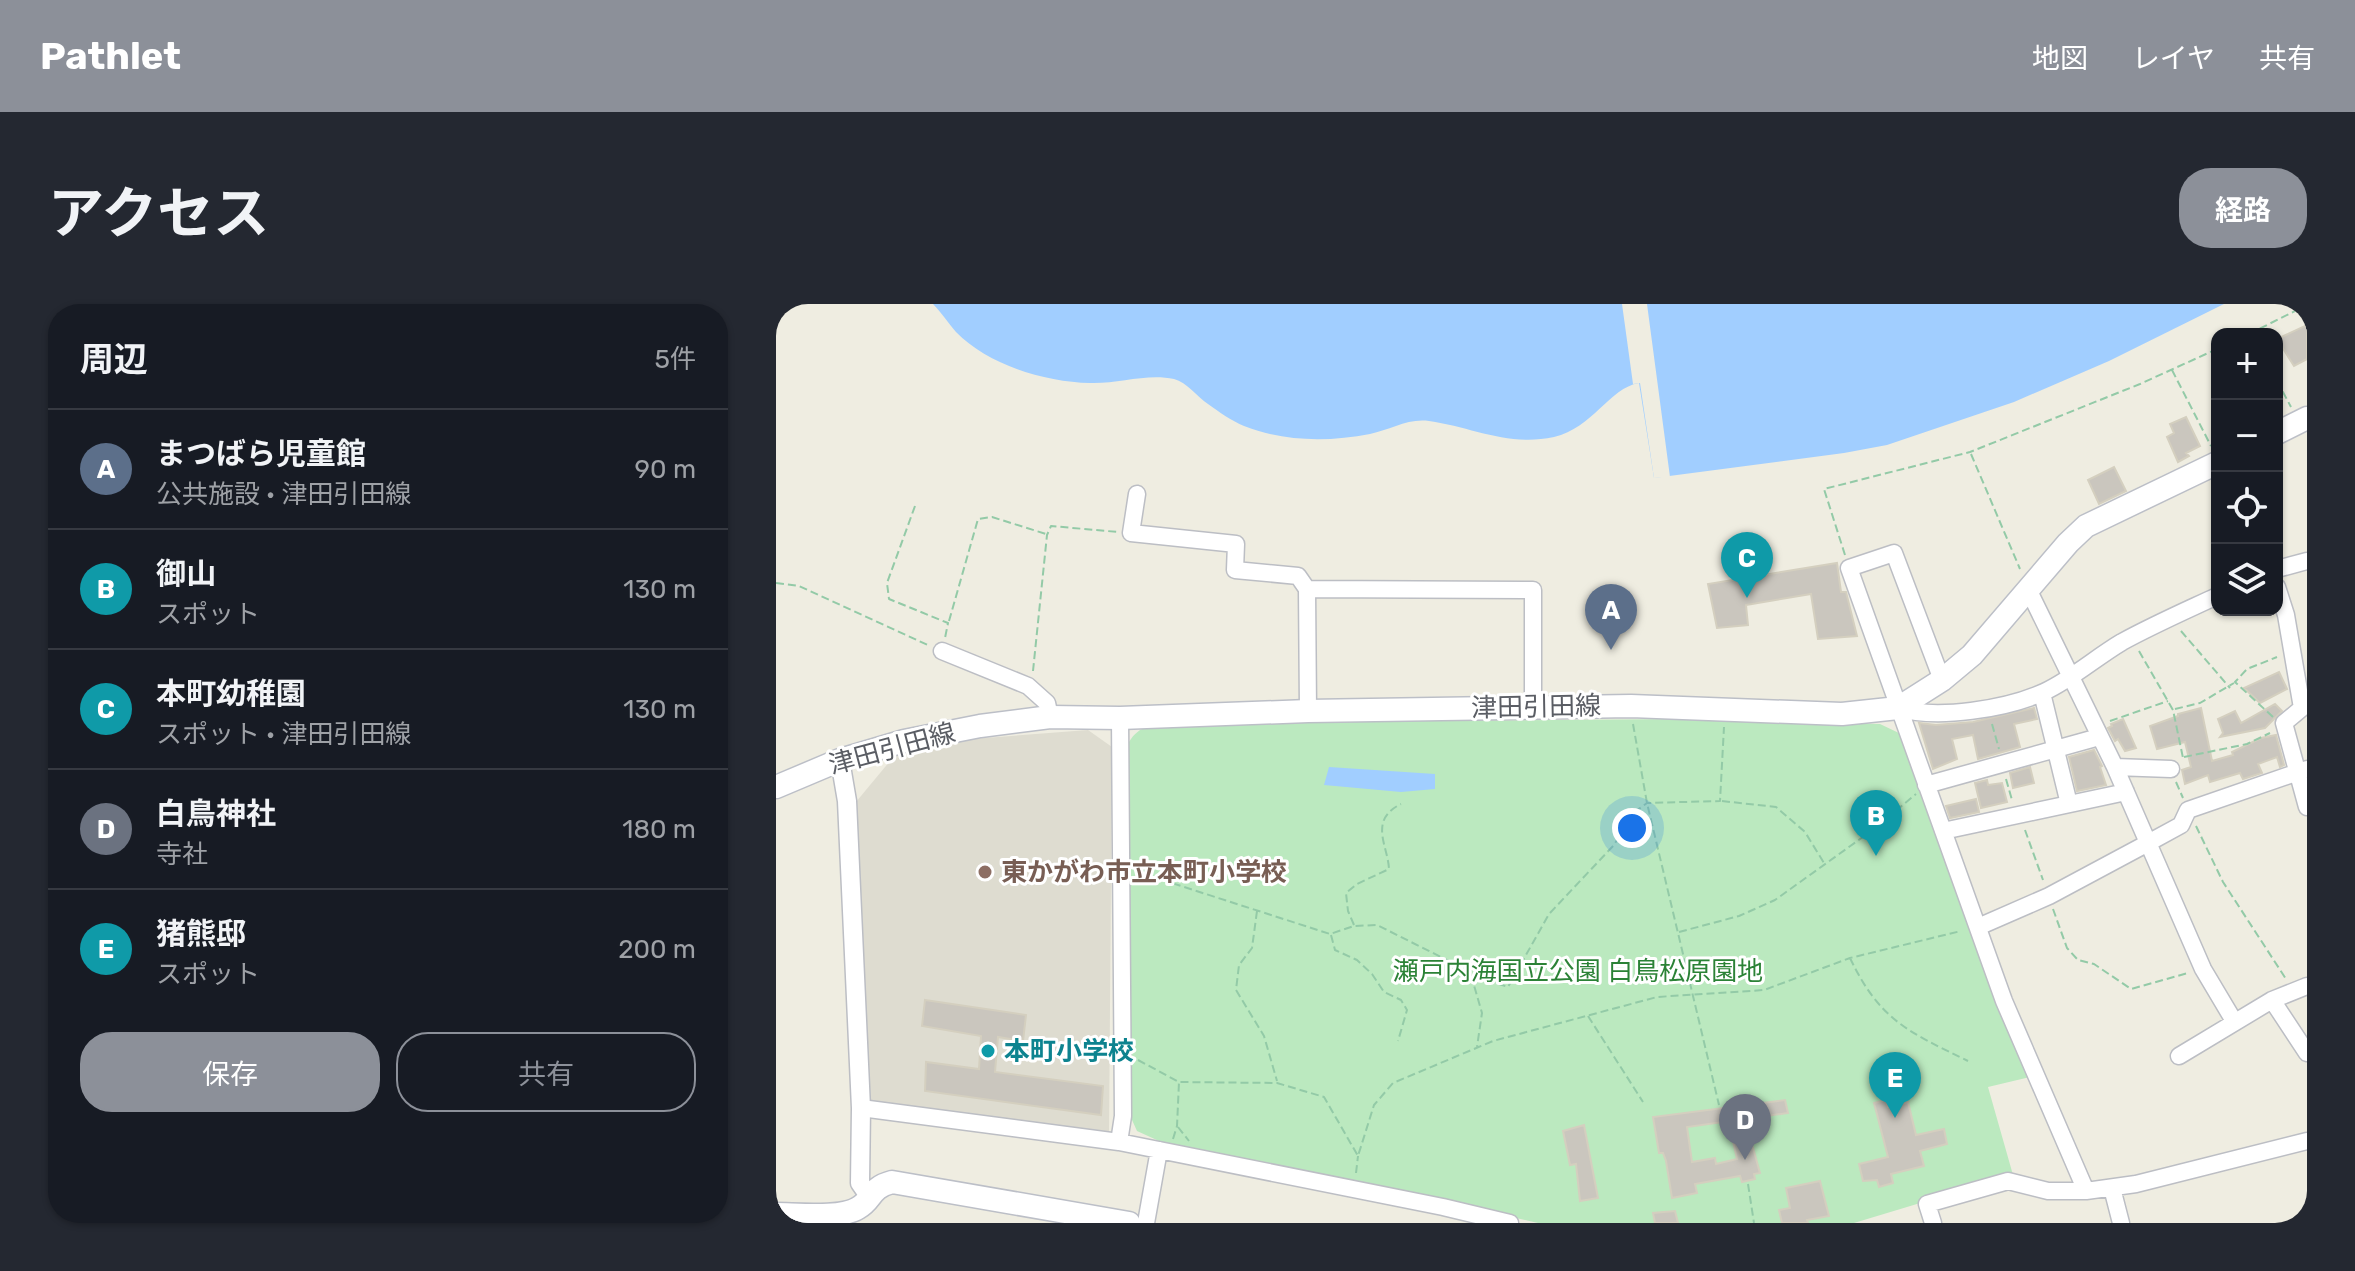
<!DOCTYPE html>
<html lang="ja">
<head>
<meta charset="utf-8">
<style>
	:root { --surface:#171b24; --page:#242831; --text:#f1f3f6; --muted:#9ea1a6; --line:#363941; --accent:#8c9099 }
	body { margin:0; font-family:Rubik,"Noto Sans JP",sans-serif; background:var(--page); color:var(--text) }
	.controls { position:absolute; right:24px; top:24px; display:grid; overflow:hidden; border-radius:16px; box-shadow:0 2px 6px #0004 }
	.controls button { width:72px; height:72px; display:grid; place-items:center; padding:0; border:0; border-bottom:2px solid var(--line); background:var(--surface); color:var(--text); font:40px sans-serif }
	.you { position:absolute; left:856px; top:524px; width:28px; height:28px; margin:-20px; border:6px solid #fff; border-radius:50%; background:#1a73e8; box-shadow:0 0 0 12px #1a73e833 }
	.badge { display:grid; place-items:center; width:52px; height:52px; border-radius:50%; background:var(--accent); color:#fff; font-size:26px; font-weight:700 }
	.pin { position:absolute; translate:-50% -66px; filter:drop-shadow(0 2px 4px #0008) }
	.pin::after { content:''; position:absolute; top:42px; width:28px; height:24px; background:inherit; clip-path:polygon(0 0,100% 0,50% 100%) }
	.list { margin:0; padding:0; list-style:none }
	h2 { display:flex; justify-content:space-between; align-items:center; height:104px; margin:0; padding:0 32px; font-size:34px }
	h2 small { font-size:26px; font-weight:400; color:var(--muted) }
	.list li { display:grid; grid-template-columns:52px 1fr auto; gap:24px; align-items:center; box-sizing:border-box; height:120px; padding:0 32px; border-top:2px solid var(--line) }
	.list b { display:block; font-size:30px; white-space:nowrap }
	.list p { margin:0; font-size:26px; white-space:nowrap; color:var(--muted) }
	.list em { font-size:26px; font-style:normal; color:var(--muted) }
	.actions { display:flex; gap:16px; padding:24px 32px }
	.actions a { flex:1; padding:18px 0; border:2px solid var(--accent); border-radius:32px; text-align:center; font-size:28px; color:var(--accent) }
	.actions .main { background:var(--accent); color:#fff }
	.icon { flex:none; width:44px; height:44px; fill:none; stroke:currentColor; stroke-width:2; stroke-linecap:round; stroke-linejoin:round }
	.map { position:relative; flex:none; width:1531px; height:919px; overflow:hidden; border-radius:32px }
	header { display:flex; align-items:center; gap:48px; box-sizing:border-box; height:112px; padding:0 40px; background:var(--accent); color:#fff }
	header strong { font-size:38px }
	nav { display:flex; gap:44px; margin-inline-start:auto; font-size:28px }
	.intro { display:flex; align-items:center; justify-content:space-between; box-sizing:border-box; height:192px; padding:0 48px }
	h1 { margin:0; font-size:56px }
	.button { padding:20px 36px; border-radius:32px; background:var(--accent); color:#fff; font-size:28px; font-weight:700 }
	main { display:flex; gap:48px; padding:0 48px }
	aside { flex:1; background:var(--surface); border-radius:32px; box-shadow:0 2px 6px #0004 }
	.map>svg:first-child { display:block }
	.education { fill:#dedcd0 }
	.green { fill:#bbe9bf }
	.water { fill:#a1ceff }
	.pier { fill:#efede1 }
	.building { fill:#cac6be; stroke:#d4cfbf; stroke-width:2 }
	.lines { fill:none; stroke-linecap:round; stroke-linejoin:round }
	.minor-casing { stroke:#bcbec4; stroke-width:19 }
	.tertiary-casing { stroke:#bcbec4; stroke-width:21 }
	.secondary-casing { stroke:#bcbfc7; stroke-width:25 }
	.path { stroke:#93caa7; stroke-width:2; stroke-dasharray:8 4; stroke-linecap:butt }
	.minor { stroke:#fff; stroke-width:16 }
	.tertiary { stroke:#fff; stroke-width:18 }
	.secondary { stroke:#fff; stroke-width:22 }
	.education-dot { fill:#8d6e63; stroke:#fff; stroke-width:3 }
	.culture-dot { fill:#0f9aa8; stroke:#fff; stroke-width:3 }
	.labels { text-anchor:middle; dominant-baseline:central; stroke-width:6; stroke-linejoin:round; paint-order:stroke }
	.street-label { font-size:26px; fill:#5a5d64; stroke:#fff }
	.education-label { font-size:26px; font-weight:bold; fill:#785e54; stroke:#fff; text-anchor:start }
	.park-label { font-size:26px; fill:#2b8236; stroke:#fff }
	.culture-label { font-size:26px; font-weight:bold; fill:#0d838f; stroke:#fff; text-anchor:start }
</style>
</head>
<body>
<header>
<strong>Pathlet</strong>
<nav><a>地図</a><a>レイヤ</a><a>共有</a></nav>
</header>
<div class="intro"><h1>アクセス</h1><a class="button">経路</a></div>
<main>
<aside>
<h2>周辺<small>5件</small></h2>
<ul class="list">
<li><span class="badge" style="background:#5c6f8a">A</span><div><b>まつばら児童館</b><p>公共施設 · 津田引田線</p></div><em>90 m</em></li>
<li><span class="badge" style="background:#0f9aa8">B</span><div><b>御山</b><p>スポット</p></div><em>130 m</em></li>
<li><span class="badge" style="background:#0f9aa8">C</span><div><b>本町幼稚園</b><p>スポット · 津田引田線</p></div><em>130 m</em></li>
<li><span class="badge" style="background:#6b7280">D</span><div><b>白鳥神社</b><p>寺社</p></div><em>180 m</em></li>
<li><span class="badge" style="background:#0f9aa8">E</span><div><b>猪熊邸</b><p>スポット</p></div><em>200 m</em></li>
</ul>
<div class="actions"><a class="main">保存</a><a>共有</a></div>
</aside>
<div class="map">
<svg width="1531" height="919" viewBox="0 0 1531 919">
	<rect width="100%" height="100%" fill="#efede1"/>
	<path class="education" d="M312,426l24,17 -3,390 -240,-34 -13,-301 39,-47 77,-16z"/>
	<path class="green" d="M907,415l197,5 21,10 129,343 -42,10 25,88 -159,48h-316l-150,-34 -218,-43 -33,-15 -9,-20 -3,-361c10,-23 22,-25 46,-27z"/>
	<path class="water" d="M157,0h1291l-115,57 -95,41 -127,43 -43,8 -190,25 -15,-95c-30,5 -46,45 -85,54 -46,10 -82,-10 -125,-16 -21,-3 -39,9 -59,13 -41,8 -86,8 -126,-8 -12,-5 -25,-14 -36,-22 -11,-7 -21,-22 -34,-25 -27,-6 -56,5 -84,4 -45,-1 -102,-18 -134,-51 -8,-9 -14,-19 -23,-28z
		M553,463l106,7v15l-34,3 -77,-7z"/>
	<path class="pier" d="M846,0h25l23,173 -16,1 -14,-95 -7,1z"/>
	<path class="building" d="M1531,21v34l-13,7 -17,-27z
		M1410,113l14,29 -14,7 3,3 -11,6 -11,-25 7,-4 -4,-9z
		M1338,163l12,24 -27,13 -11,-24z
		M1061,259l4,29h5l11,44 -39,3 -7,-45 -65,11 2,20 -31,3 -9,-44z
		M1503,368l8,17 -27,14 -16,-15z
		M1499,400l7,7 -17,17 -45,9 3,-4 -5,-14 17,-8 6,12z
		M1258,404l3,11 -23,5 6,23 -42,12 -5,-24 -21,4 5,20 -24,10 -14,-46 17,2 37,-3z
		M1425,404l11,53 21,-6 -1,-3 29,-14 15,-3 8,30 -4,2 -3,-10 -19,7 4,9 -19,6 -3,-6 -30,9 -2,-7 -23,9 -3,-14 9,-3 -6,-25 -28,7 -7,-23 28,-10v-2z
		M1347,415l13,29 -11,3 -7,-12 -3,2 -7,-13 4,-2 -1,-2z
		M1318,446l8,16 -2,1 6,18 -29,6 -8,-34z
		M1254,463l4,16 -21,5 -3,-15z
		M1211,476l1,5 14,-2 5,19 -26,6 -6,-25z
		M1200,495l3,13 -29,6 -4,-12z
		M149,696l101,15 -3,26 -25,-4 -3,35 108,14 -2,29 -176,-24 1,-29 53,7 2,-33 -59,-10z
		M1009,796l3,13 -101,14 5,35 23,-4 1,6 21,-5 -4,-18 17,-4 10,36 -6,1 1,5 -13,3 -2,-6 -45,8 2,9 -25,5 -6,-37 -3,-8h-4l-6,-36z
		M1110,796l2,7 20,-5 8,33 28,-6 3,15 -27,7 4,15 -33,8 2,9 -14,4 -2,-7 -14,1 -4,-17 29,-7 -14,-54z
		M808,821l14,73 -18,3 -4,-37 -6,1 -7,-34z
		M1044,877l9,35 -22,4 1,3h-26l-3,-13 11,-2 -4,-20z
		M899,907l3,12h-23l-2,-10z"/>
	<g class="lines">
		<g class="minor-casing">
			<path id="minor" d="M361,190l-6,39 105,11 -1,26 63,6 9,13
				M1501,265l30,-8
				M1501,283l9,28 16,93 -18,15 23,84
				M1252,285l87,178 88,202 31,52
				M166,347l86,35 19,17 3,14
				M1166,376l-48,-127 -45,15 155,433 82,190
				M1266,389l27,111
				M1122,404c39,12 108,1 146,-16 28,-13 51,-34 78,-50 31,-17 63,-31 95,-46
				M532,407l-1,-122 226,1v116
				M1339,463l56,2
				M1150,481l173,-48
				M1167,527l183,-39
				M1202,623l71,-31 99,-53 33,-18 7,-15 119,-41
				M1496,696l35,53
				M1403,752l93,-56 35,-14
				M85,804l258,34 324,65 67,16
				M343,838l4,-26 -3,-398
				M1336,884l9,35
				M370,919l13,-73
				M1157,919l-6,-19 81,-23 40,10h38l50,-7 171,-43"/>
		</g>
		<g class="tertiary-casing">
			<path id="tertiary" d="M64,456l7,41 14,307 -1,75 9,13"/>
		</g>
		<g class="secondary-casing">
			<path id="secondary" d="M1501,129l30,-15
				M0,483l64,-27 64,-19 76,-15 70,-9 70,1 188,-7 323,-5 211,8 56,-6 44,-28 30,-25 96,-112 18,-17 131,-63
				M0,910c20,0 65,5 82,-6 15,-8 11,-20 34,-26l237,41"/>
		</g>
		<path class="path" d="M1473,30l58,-29
			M1396,66l39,76
			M1501,77l14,26
			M1195,150l49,115
			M139,202l-28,77 2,16 59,24 -3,15
			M1069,251l-21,-66 146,-37 170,-68 77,-35
			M0,279l23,3 131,60
			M173,317l29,-102 14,-2 54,17
			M1405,327l49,57
			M1363,347l34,59 10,48
			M257,367l14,-136 4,-9 67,6
			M1399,405l25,-6 34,-20
			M1497,413l-38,-35 12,-13 30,-12
			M1334,417l58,-20
			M857,420l14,79 72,302
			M1216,420l7,25
			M1408,453l63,-13 23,-11
			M1230,475l6,21
			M1400,478l7,16
			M946,497l54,6 29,25 19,31
			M1420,522l27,56 63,97
			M1249,526l18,50
			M374,572l180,58 24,-8 23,-1 78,39 15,10 38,13 41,-73 65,-69 18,-31 15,-11 73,-2 4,-74
			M1277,605l14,39 11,12 16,4 37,25 57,-16
			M481,607l-5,37 -13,17 -3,25 28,46 13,45
			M578,621l-6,-14 -2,-18 11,-9 32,-15c-1,-23 -21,-49 12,-65
			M903,628l60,-16 36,-16 99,-71 42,-35
			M555,631l4,15 22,10 15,14 12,18 17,8 6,10 -9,31
			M1074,654c30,63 59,74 118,103
			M695,671l11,38 -5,34
			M812,712l55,86
			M362,756l41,22 98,1 47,14 34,59 16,-51 19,-22 100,-42 164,-44 107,-7 86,-32 111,-27
			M402,823l11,14
			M397,835l4,-13 2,-44
			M580,869l2,-17
			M972,880l6,39"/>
		<use href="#minor" class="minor"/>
		<use href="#tertiary" class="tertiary"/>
		<use href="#secondary" class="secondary"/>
	</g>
	<circle class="education-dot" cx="209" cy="568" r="8"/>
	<circle class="culture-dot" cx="212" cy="747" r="8"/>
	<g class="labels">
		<g class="street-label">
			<text transform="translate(760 403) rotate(-1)">津田引田線</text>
			<text transform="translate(116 445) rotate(-15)">津田引田線</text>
		</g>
		<g class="education-label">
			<text x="225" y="568">東かがわ市立本町小学校</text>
		</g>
		<g class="park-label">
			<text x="802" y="667">瀬戸内海国立公園 白鳥松原園地</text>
		</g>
		<g class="culture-label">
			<text x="228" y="747">本町小学校</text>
		</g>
	</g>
</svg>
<div class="controls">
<button>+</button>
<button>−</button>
<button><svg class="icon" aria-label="locate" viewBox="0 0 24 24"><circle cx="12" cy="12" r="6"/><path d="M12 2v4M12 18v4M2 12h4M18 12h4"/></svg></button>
<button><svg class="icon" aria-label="layers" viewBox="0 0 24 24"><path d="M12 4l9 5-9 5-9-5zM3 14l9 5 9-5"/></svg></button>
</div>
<div class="you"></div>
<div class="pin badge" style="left:835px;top:346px;background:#5c6f8a">A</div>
<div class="pin badge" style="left:1100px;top:552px;background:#0f9aa8">B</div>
<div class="pin badge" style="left:971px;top:294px;background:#0f9aa8">C</div>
<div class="pin badge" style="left:969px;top:856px;background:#6b7280">D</div>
<div class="pin badge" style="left:1119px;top:814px;background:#0f9aa8">E</div>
</div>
</main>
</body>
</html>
